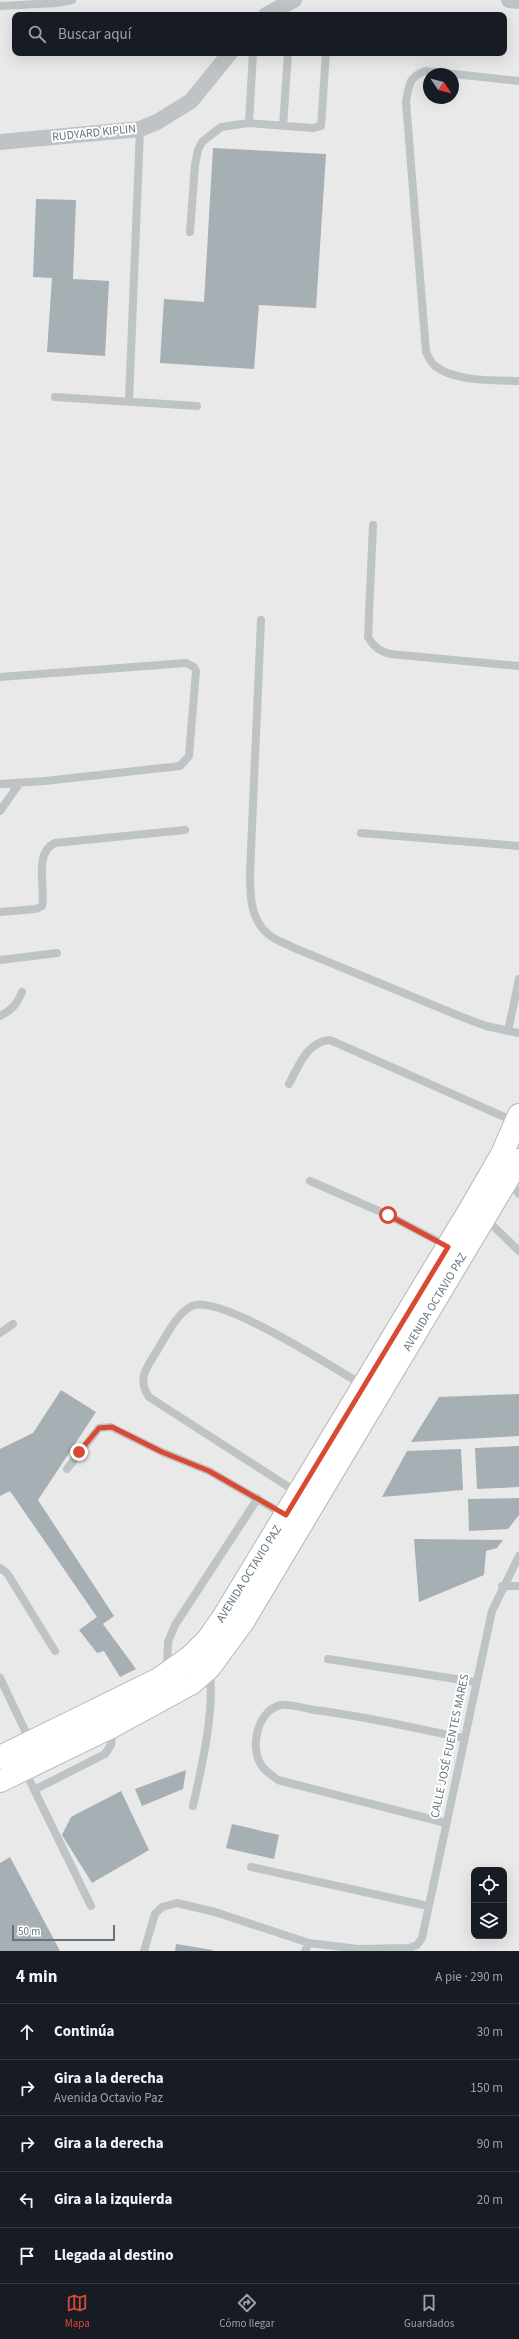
<!DOCTYPE html>
<html lang="es">
<head>
<meta charset="utf-8">
<style>
	:root { --surface:#171b24; --page:#20242c; --text:#f1f3f6; --muted:#9ea1a6; --line:#363941; --accent:#d94a32 }
	body { margin:0; font-family:"Source Sans 3",sans-serif; background:var(--page); color:var(--text) }
	.controls { position:absolute; right:12px; bottom:12px; display:grid; overflow:hidden; border-radius:8px; box-shadow:0 4px 16px #0002 }
	.controls button { width:36px; height:36px; display:grid; place-items:center; padding:0; border:0; border-bottom:1px solid var(--line); background:var(--surface); color:var(--text); font:20px sans-serif }
	.compass { position:absolute; left:423px; top:68px; width:36px; height:36px; border-radius:50%; background:var(--surface); box-shadow:0 4px 16px #0002; rotate:125deg }
	.scale { position:absolute; left:12px; bottom:10px; width:103px; box-sizing:border-box; padding-left:4px; border:2px solid #64757e; border-top:0; font-size:11px; line-height:14px; white-space:nowrap; color:#64757e; -webkit-text-stroke:3px #fff; paint-order:stroke }
	.stop { position:absolute; width:12px; height:12px; margin:-9px; border:3px solid #d94a32; border-radius:50%; background:#fff }
	.stop.end { background:#d94a32; border-color:#fff; box-shadow:0 1px 4px #0008 }
	.list { margin:0; padding:0; list-style:none }
	h2 { display:flex; justify-content:space-between; align-items:center; height:52px; margin:0; padding:0 16px; font-size:17px }
	h2 small { font-size:13px; font-weight:400; color:var(--muted) }
	.list li { display:grid; grid-template-columns:26px 1fr auto; gap:12px; align-items:center; box-sizing:border-box; height:56px; padding:0 16px; border-top:1px solid var(--line) }
	.list b { display:block; font-size:15px; white-space:nowrap }
	.list p { margin:0; font-size:13px; white-space:nowrap; color:var(--muted) }
	.list em { font-size:13px; font-style:normal; color:var(--muted) }
	.icon { flex:none; width:22px; height:22px; fill:none; stroke:currentColor; stroke-width:2; stroke-linecap:round; stroke-linejoin:round }
	.map { position:relative; flex:none; width:519px; height:1951px; overflow:hidden }
	.search { position:absolute; background:var(--surface); box-shadow:0 4px 16px #0002; left:12px; right:12px; top:12px; height:44px; display:flex; align-items:center; gap:10px; box-sizing:border-box; padding:0 14px; border-radius:8px; color:var(--muted); font-size:15px }
	.sheet { height:332px; background:var(--surface) }
	nav { display:flex; justify-content:space-around; align-items:center; box-sizing:border-box; height:56px; border-top:1px solid var(--line); background:var(--surface); font-size:11px; color:var(--muted) }
	nav a { display:grid; justify-items:center; gap:2px }
	nav .on { color:var(--accent) }
	.map>svg:first-child { display:block }
	.built { fill:#e8e9e8; fill-rule:evenodd }
	.building { fill:#a6afb4 }
	.lines { fill:none; stroke-linecap:round; stroke-linejoin:round }
	.secondary-casing { stroke:#b1b7bb; stroke-width:24 }
	.lane { stroke:#bec3c6; stroke-width:8 }
	.street { stroke:#bec3c6; stroke-width:16 }
	.secondary { stroke:#fff; stroke-width:22 }
	.route { stroke:#d94a32; stroke-width:5 }
	.labels { text-anchor:middle; dominant-baseline:central; stroke-width:4; stroke-linejoin:round; paint-order:stroke }
	.street-label { font-size:12px; fill:#64757e; stroke:#fff }
</style>
</head>
<body>
<div class="map">
<svg width="519" height="1951" viewBox="0 0 519 1951">
	<rect width="100%" height="100%" fill="#f7f7f4"/>
	<path class="built" d="M0,0h519v1951h-519zM15,15h489v38h-489zM429,74h24v24h-24zM474,1870h30v66h-30z"/>
	<path class="building" d="M213,148l113,6 -10,154 -57,-3 -5,64 -94,-6 4,-64 40,3z
		M36,199l40,1 -3,79 36,2 -4,75 -58,-4 5,-74 -19,-1z
		M61,1390l35,22 -58,88 76,116 -11,8 33,45 -16,8 -16,-26 -7,2 -18,-23 18,-13 -87,-126 -10,5v-47l33,-16z
		M519,1394v42l-108,6 28,-45z
		M519,1446v41l-42,2 -2,-41z
		M461,1449l2,41 -81,7 25,-46z
		M519,1498v17l-11,14 -39,2 -1,-32z
		M414,1539l89,1 -6,8 -11,3 -2,24 -65,27z
		M186,1770l-3,19 -41,17 -7,-17z
		M121,1791l28,59 -57,33 -30,-48 9,-18z
		M232,1824l47,11 -5,24 -48,-11z
		M10,1857l50,94h-60v-88z
		M176,1944l37,6v1h-38z"/>
	<g class="lines">
		<g class="secondary-casing">
			<path id="secondary" d="M0,1757l159,-78 31,-22 18,-18 16,-23 248,-410 30,-52 17,-39
				M0,1781l113,-55 79,-43 18,-16 33,-45 276,-462"/>
		</g>
		<path class="lane" d="M0,6l56,-3 16,-3
			M519,81l-94,-10c-17,6 -16,15 -19,31l20,250c2,4 5,10 8,13 19,17 61,15 85,16
			M249,123l64,5 8,-2 5,-73
			M283,126l5,-73
			M190,232l5,-67 3,-15 4,-8 19,-15 28,-4 4,-70
			M55,397l142,9
			M129,401l11,-272
			M373,525l-5,112c6,10 11,14 22,17l129,12
			M261,620l-11,253c0,21 0,46 18,61 6,6 17,9 24,13l170,70 24,9 33,7
			M0,677l186,-14 8,4 2,4 -7,85 -9,10 -135,15 -45,3
			M0,811l19,-27
			M361,833l158,13
			M0,912l36,-3 6,-3c4,-18 -9,-53 13,-63l130,-13
			M0,960l57,-7
			M0,1016c12,-6 17,-12 22,-24
			M508,1031l11,-52
			M289,1084c10,-19 18,-42 41,-44l186,82
			M508,1180l11,14
			M310,1181l78,34 59,31
			M486,1219l33,32
			M0,1333l13,-9
			M67,1469l32,-41 12,-1 51,25 47,19 76,44
			M298,1493l-149,-96c-13,-20 -1,-30 9,-48 8,-13 19,-36 34,-43 29,-12 141,62 171,79
			M0,1568l7,5 48,78
			M502,1586h17
			M328,1659l147,23
			M167,1670l1,-28 7,-17 83,-127
			M0,1678l30,63
			M25,1771l66,135
			M34,1790l71,-36 6,-9 2,-16
			M193,1806c10,-46 21,-90 17,-136
			M446,1823l-168,-43c-5,-4 -12,-8 -16,-14 -13,-17 -5,-56 19,-61 9,-1 24,3 33,5 51,6 100,18 149,28
			M251,1867l177,39
			M144,1951l11,-37 7,-7 15,-4 38,9 94,31 49,6 51,-1 8,-3 5,-7 70,-327 27,-55
			M305,1951l4,-8"/>
		<path class="street" d="M509,0l10,1
			M266,15l28,-15
			M0,142l140,-13 17,-7 34,-21 39,-48"/>
		<use href="#secondary" class="secondary"/>
	</g>
	<g class="lines">
		<path class="route" d="M79,1452l20,-24 13,-1 50,25 47,19 77,44 162,-268 -60,-32"/>
	</g>
	<g class="labels">
		<g class="street-label">
			<text transform="translate(94 133) rotate(-6)">RUDYARD KIPLIN</text>
			<text transform="translate(435 1302) rotate(-59)">AVENIDA OCTAVIO PAZ</text>
			<text transform="translate(249 1574) rotate(-58)">AVENIDA OCTAVIO PAZ</text>
			<text transform="translate(450 1746) rotate(-78)">CALLE JOSÉ FUENTES MARES</text>
		</g>
	</g>
</svg>
<div class="controls">
<button><svg class="icon" aria-label="locate" viewBox="0 0 24 24"><circle cx="12" cy="12" r="6"/><path d="M12 2v4M12 18v4M2 12h4M18 12h4"/></svg></button>
<button><svg class="icon" aria-label="layers" viewBox="0 0 24 24"><path d="M12 4l9 5-9 5-9-5zM3 14l9 5 9-5"/></svg></button>
</div>
<svg class="compass" viewBox="-18 -18 36 36"><path d="M0-13l5 13h-10z" fill="#e53935"/><path d="M0 13l5-13h-10z" fill="#9ea1a6"/></svg>
<div class="scale">50 m</div>
<div class="stop" style="left:388px;top:1215px"></div>
<div class="stop end" style="left:79px;top:1452px"></div>
<div class="search"><svg class="icon" aria-label="search" viewBox="0 0 24 24"><circle cx="10" cy="10" r="6"/><path d="M15 15l6 6"/></svg>Buscar aquí</div>
</div>
<section class="sheet">
<h2>4 min<small>A pie · 290 m</small></h2>
<ul class="list">
<li><svg class="icon" aria-label="ahead" viewBox="0 0 24 24"><path d="M12 20V5M6 11l6-6 6 6"/></svg><div><b>Continúa</b></div><em>30 m</em></li>
<li><svg class="icon" aria-label="right" viewBox="0 0 24 24"><path d="M7 20v-9h11M14 6l5 5-5 5"/></svg><div><b>Gira a la derecha</b><p>Avenida Octavio Paz</p></div><em>150 m</em></li>
<li><svg class="icon" aria-label="right" viewBox="0 0 24 24"><path d="M7 20v-9h11M14 6l5 5-5 5"/></svg><div><b>Gira a la derecha</b></div><em>90 m</em></li>
<li><svg class="icon" aria-label="left" viewBox="0 0 24 24"><path d="M17 20v-9H6M10 6l-5 5 5 5"/></svg><div><b>Gira a la izquierda</b></div><em>20 m</em></li>
<li><svg class="icon" aria-label="arrive" viewBox="0 0 24 24"><path d="M6 21V4h12l-3 4 3 4H6"/></svg><div><b>Llegada al destino</b></div></li>
</ul>
</section>
<nav>
<a class="on"><svg class="icon" aria-label="map" viewBox="0 0 24 24"><path d="M3 6l6-2 6 2 6-2v14l-6 2-6-2-6 2zM9 4v14M15 6v14"/></svg>Mapa</a>
<a><svg class="icon" aria-label="directions" viewBox="0 0 24 24"><path d="M12 3l9 9-9 9-9-9zM9 14v-3h6M13 9l2 2-2 2"/></svg>Cómo llegar</a>
<a><svg class="icon" aria-label="saved" viewBox="0 0 24 24"><path d="M7 4h10v16l-5-4-5 4z"/></svg>Guardados</a>
</nav>
</body>
</html>
